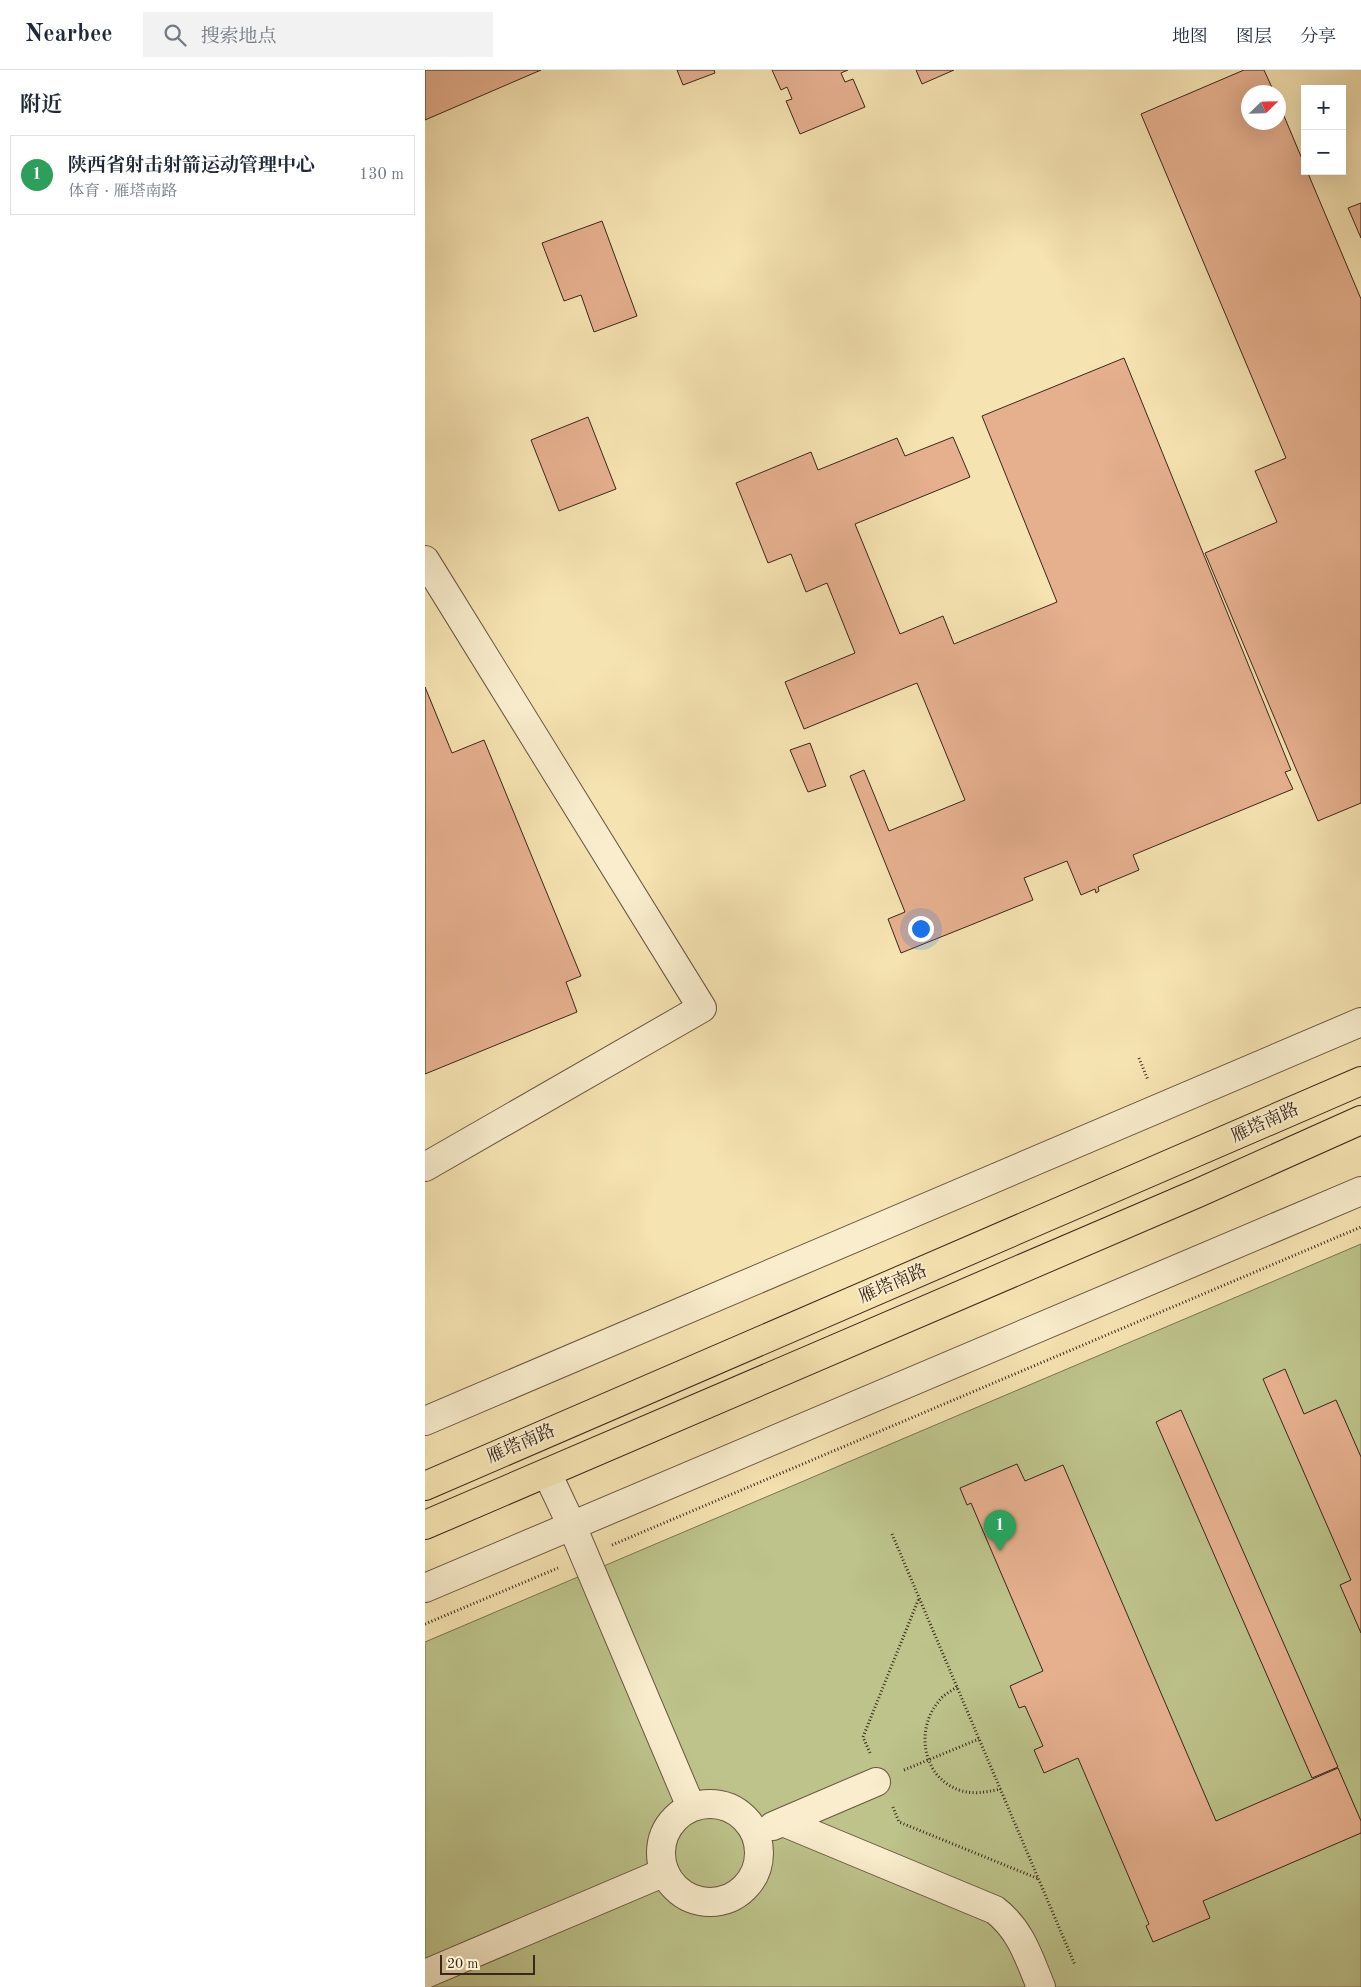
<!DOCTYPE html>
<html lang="zh">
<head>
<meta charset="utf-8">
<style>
	:root { --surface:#fff; --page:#f2f2f3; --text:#1f2937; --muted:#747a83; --line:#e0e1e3; --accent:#d93025 }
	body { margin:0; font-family:"Old Standard TT","Noto Serif SC",serif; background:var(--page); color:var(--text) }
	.controls { position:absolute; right:15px; top:15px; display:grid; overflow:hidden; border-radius:0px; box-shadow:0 5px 20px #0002 }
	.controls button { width:45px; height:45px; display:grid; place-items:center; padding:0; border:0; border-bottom:1px solid var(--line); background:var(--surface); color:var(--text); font:25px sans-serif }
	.compass { position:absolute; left:816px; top:15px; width:45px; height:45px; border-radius:50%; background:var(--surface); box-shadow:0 5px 20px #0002; rotate:67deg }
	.scale { position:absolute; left:15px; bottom:12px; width:95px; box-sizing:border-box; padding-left:5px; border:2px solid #3a261a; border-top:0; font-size:14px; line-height:18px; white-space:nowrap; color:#3a261a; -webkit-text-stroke:4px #f9edcd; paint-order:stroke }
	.you { position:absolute; left:495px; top:858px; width:18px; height:18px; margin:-12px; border:4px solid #fff; border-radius:50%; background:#1a73e8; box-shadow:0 0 0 8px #1a73e833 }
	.badge { display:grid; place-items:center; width:32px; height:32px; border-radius:50%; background:var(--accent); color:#fff; font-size:16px; font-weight:700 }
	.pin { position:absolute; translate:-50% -41px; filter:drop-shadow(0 1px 2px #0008) }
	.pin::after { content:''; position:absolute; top:26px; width:18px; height:15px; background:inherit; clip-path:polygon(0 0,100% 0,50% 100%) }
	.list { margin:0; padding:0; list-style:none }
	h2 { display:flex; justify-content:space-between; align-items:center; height:65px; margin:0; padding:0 20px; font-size:21px }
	h2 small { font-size:16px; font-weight:400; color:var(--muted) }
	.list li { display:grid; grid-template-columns:32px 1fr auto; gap:15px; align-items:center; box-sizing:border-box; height:80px; margin:0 10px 10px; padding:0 10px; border:1px solid var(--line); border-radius:0px }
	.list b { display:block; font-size:19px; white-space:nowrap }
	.list p { margin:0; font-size:16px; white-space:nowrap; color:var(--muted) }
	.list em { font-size:16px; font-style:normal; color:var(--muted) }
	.icon { flex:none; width:28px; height:28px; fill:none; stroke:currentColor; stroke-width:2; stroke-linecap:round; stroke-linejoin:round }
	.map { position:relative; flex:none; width:936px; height:1917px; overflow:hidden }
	header { display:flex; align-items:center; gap:30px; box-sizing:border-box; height:70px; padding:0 25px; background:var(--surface); border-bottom:1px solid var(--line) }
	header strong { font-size:24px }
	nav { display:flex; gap:28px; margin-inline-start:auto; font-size:18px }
	.search { width:350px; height:45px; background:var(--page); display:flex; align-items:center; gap:12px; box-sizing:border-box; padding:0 18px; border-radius:0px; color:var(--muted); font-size:19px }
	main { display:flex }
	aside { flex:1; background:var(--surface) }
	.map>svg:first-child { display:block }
	.green { fill:#bdc38b; stroke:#7c7452 }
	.building { fill:#e6b08f; stroke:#3a261a }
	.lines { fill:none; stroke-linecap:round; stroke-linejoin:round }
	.minor-casing { stroke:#695540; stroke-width:30 }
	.major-casing { stroke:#3a261a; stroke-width:30 }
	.path { stroke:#3a261a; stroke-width:3; stroke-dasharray:1 2.5; stroke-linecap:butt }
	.minor { stroke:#f9edcd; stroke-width:28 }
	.major { stroke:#f6e3b2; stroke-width:28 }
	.labels { text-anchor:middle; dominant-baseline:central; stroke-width:4; stroke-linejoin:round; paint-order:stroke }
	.street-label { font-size:18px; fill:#3a261a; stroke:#f9edcd }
</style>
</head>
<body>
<header>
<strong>Nearbee</strong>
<div class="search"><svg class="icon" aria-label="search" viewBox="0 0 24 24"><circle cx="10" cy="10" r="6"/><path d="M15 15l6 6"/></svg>搜索地点</div>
<nav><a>地图</a><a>图层</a><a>分享</a></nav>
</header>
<main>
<aside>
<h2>附近<small></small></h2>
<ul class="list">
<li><span class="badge" style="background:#2e9e5b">1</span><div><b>陕西省射击射箭运动管理中心</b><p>体育 · 雁塔南路</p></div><em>130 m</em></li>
</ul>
</aside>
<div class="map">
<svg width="936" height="1917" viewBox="0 0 936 1917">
	<rect width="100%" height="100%" fill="#f6e3b2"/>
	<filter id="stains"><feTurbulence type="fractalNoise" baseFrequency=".004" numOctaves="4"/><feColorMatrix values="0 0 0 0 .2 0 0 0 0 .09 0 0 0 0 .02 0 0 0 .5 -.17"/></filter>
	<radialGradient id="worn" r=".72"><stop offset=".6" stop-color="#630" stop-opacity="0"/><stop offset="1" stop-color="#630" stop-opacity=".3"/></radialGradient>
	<path class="green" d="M936,1174v743h-936v-345z"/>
	<path class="building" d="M0,0h116l-116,50z
		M252,0h37l1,3 -32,12z
		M347,0h76l-7,3 4,9 8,-3 12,28 -65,27 -14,-33 6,-2 -5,-12 -6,3z
		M491,0h38l-32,14z
		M819,0h20l10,22h-25v30h30v-18l26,62v5h2l54,128v504l-43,18 -113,-268 72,-31 -22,-51 31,-13 -145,-344z
		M936,133v35l-13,-30z
		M177,151l35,95 -43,16 -13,-37 -17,6 -22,-58z
		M699,288l167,412 -6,2 8,17 -160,66 6,15 -41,17 1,4 -3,2 -1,-4 -14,6 -14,-34 -43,17 9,22 -132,53 -13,-34 17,-7 -55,-136 14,-6 25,61 76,-31 -48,-117 -113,46 -19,-47 70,-29 -28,-70 -21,9 -15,-38 -23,9 -32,-80 75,-31 7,18 79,-32 8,18 48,-19 17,40 -115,47 45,110 43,-18 11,28 103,-42 -75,-186z
		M163,347l28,72 -57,22 -28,-71z
		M0,617l27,66 32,-13 97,236 -15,6 11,30 -152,62z
		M385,673l16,43 -18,6 -18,-42z
		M860,1299l19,45 32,-14 25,57v176l-21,-48 11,-5 -88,-201z
		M756,1340l157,357 -26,11 -156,-356z
		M592,1394l8,17 38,-16 153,356 122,-53 23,53v12l-158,68 7,17 -57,24 -7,-16 3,-2 -71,-166 -34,15 -10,-23 9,-4 -18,-40 -6,2 -9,-22 33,-15 -72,-168 -4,2 -7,-17z"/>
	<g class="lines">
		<g class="minor-casing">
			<path id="minor" d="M0,490l277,448 -277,159
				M0,1351l936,-399
				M122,1403l25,53 119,281
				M0,1518l936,-397
				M236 1783a49 49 0 1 1 98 0a49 49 0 1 1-98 0Z
				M358,1752l212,88c26,20 34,48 46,77
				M348,1756l103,-44
				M0,1904l240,-102"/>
		</g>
		<g class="major-casing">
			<path id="major" d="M0,1416l936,-405
				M0,1455l773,-332 163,-73"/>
		</g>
		<path class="path" d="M714,988l9,22
			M467,1464l183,431
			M187,1475l749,-318
			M0,1554l133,-56
			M532,1617c-6,4 -14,8 -18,14 -24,28 -17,76 20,89 14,5 27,2 42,-1
			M445,1683l-7,-16 56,-139
			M479,1700l75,-31
			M468,1737l6,15 140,57"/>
		<use href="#minor" class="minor"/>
		<use href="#major" class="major"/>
	</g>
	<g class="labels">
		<g class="street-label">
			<text transform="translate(840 1053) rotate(-24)">雁塔南路</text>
			<text transform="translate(468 1214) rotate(-23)">雁塔南路</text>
			<text transform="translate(96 1374) rotate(-23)">雁塔南路</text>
		</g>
	</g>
	<rect width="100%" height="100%" filter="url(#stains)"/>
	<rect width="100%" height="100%" fill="url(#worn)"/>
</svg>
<div class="controls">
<button>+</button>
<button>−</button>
</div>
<svg class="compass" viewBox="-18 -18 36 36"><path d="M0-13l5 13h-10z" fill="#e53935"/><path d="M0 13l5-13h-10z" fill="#747a83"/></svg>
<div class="scale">20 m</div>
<div class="you"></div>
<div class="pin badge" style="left:575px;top:1481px;background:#2e9e5b">1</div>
</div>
</main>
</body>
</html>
